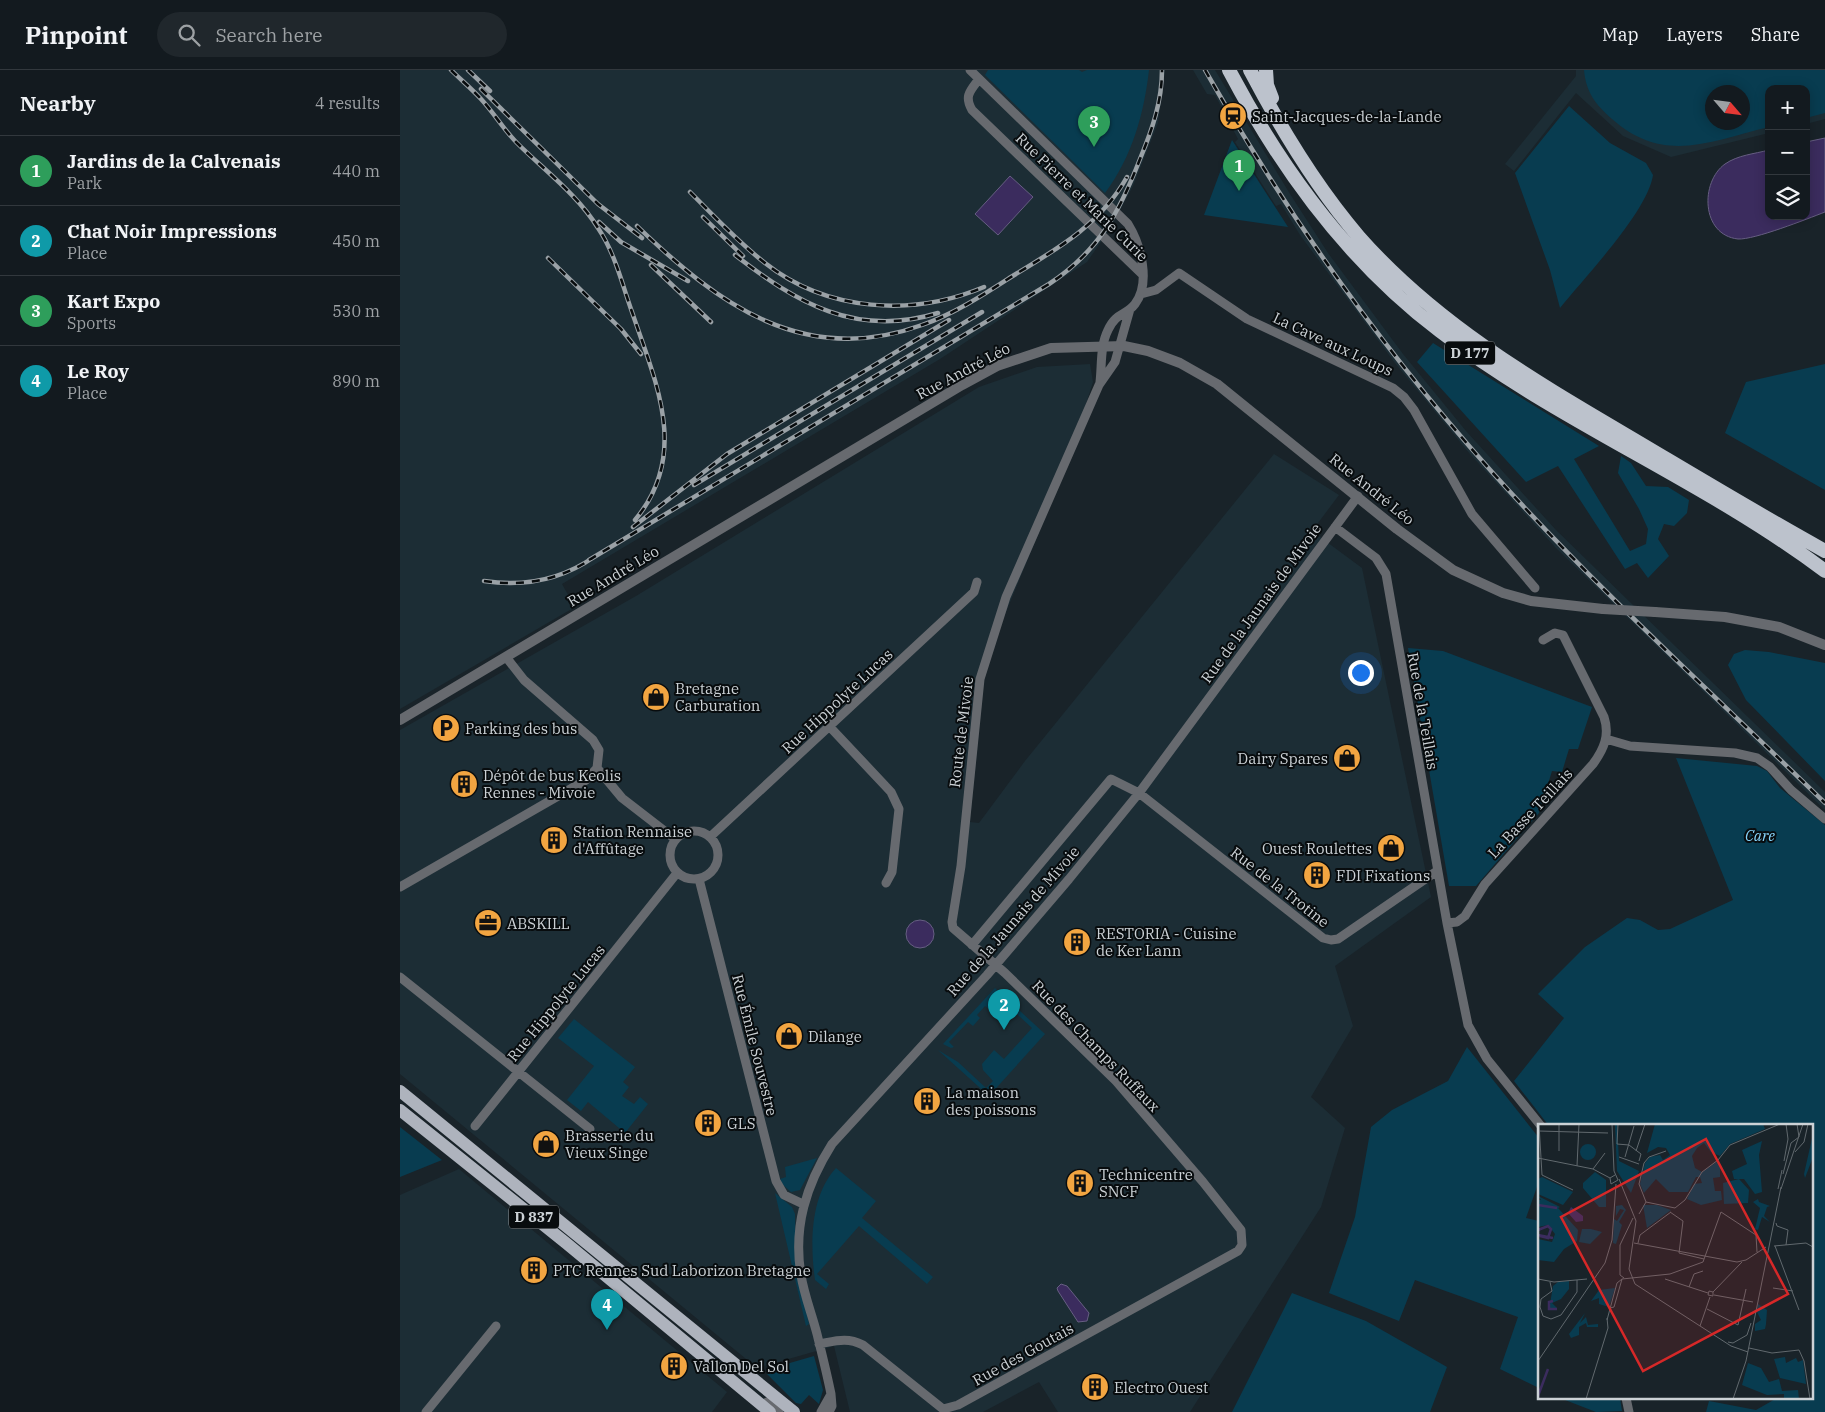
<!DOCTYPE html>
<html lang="en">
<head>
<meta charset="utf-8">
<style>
	:root { --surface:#131a1f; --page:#20272c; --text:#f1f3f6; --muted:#9da1a4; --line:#32383d; --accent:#b45309 }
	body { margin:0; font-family:"IBM Plex Serif",serif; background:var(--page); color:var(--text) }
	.controls { position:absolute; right:15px; top:15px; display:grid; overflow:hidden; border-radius:10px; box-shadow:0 2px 12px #0003 }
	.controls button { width:45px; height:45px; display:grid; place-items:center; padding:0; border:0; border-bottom:1px solid var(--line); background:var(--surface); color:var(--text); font:25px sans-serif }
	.compass { position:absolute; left:1305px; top:15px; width:45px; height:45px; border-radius:50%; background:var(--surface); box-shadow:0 2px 12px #0003; rotate:118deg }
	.you { position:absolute; left:960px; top:602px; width:18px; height:18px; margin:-12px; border:4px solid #fff; border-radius:50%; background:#1a73e8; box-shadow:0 0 0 8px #1a73e833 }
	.badge { display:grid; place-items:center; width:32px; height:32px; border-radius:50%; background:var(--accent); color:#fff; font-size:16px; font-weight:700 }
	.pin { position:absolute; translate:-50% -41px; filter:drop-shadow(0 1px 2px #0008) }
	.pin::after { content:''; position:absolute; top:26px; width:18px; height:15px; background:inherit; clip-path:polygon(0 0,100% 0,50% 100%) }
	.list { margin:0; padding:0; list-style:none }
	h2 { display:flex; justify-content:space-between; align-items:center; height:65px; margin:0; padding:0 20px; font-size:21px }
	h2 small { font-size:16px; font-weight:400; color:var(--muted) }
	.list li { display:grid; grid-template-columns:32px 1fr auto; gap:15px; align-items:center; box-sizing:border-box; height:70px; padding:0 20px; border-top:1px solid var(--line) }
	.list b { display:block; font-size:19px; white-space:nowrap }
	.list p { margin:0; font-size:16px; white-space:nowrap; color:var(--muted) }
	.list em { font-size:16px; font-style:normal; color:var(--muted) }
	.icon { flex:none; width:28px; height:28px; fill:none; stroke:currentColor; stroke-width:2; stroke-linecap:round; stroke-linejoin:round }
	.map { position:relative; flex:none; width:1425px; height:1342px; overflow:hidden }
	header { display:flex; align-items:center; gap:30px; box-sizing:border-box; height:70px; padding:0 25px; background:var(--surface); border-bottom:1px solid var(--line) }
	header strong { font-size:24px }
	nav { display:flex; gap:28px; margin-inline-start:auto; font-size:18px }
	.search { width:350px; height:45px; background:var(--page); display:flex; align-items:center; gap:12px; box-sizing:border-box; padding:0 18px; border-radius:28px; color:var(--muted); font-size:19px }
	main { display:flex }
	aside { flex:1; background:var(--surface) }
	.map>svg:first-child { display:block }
	.built { fill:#1c2d35; fill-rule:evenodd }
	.green { fill:#083c50; fill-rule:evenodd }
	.water { fill:#3b2c5e; stroke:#665e82 }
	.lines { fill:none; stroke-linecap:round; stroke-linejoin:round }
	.minor { stroke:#676a6f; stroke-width:9 }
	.tertiary { stroke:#676a6f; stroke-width:10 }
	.primary { stroke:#aeb3bd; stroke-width:12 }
	.trunk { stroke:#bcc2cc; stroke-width:14 }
	.rail-casing { stroke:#9aa1a6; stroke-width:4.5 }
	.rail { stroke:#080c0e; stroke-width:2.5; stroke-dasharray:8; stroke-linecap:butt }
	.tertiary-bridge { stroke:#676a6f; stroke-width:10 }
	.labels { text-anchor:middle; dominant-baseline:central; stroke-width:4; stroke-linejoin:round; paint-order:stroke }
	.shield { fill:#080c0e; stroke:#91979a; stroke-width:1 }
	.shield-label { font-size:14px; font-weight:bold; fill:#ccd2d6 }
	.poi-label { font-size:15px; fill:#ccd2d6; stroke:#080c0e; text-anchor:start }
	.street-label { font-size:15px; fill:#ccd2d6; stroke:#080c0e }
	.park-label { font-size:15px; font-style:italic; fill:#85d3f9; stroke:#080c0e }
	.inset-river { fill:none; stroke:#3b2c5e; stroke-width:2.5 }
	.inset-road { fill:none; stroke:#61696e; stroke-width:1 }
	.view { fill:#d62828; fill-opacity:0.15; stroke:#d62828; stroke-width:2.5 }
	.inset-edge { fill:none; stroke:#ccd2d6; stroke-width:2.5 }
</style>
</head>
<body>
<header>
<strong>Pinpoint</strong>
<div class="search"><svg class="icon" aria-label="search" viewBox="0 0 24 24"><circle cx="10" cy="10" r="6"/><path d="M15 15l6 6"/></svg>Search here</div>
<nav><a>Map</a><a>Layers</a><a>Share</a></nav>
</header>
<main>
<aside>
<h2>Nearby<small>4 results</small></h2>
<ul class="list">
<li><span class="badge" style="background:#2e9e5b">1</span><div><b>Jardins de la Calvenais</b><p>Park</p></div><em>440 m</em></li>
<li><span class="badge" style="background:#0f9aa8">2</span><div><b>Chat Noir Impressions</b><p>Place</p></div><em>450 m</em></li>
<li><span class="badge" style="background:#2e9e5b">3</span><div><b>Kart Expo</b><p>Sports</p></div><em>530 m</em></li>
<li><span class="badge" style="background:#0f9aa8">4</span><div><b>Le Roy</b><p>Place</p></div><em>890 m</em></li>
</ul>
</aside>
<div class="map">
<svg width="1425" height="1342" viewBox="0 0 1425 1342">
	<rect width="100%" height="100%" fill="#192329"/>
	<path class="built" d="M0,0h765l-7,53 -25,63 -22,41 -24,35 -147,97 -378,225 13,23 -175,102z
		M793,0h22l75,124 38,59 75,101 63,77 90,99 269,262v18l-269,-262 -86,-94 -75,-91 -95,-128 -19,-31 -5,2 -41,-64 3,-3 -23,-44 -8,-1z
		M1176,0h249v49l-19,5v-35h-37v44l-98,24 -48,-21 -47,-43 -62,78 -9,-7 71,-88zM1312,22h30v30h-30z
		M690,294l3,18 -27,85 -70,169 -12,45 -14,141 9,1 46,-62 249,-307 65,41 -27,36 50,37 69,329 -96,69 18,60 -42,71 34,31 -24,79 -131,205h-132l-19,-30 -56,30h-133l-16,-66 -77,22 -357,-294v-344l236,-134 343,-209 58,-20z
		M59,1099l268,223 -15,20h-312v-217z"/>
	<path class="green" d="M588,0h91l3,2 5,-2h62c-5,44 -17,87 -44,123l-120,-118z
		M1184,0h241v43l-19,5v-29h-37v38c-59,14 -105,38 -157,-8 -17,-15 -26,-27 -28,-49zM1312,22h30v30h-30z
		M1169,36l41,37 36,20 7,12c-5,36 -68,102 -93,133l-10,-38 -35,-97z
		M832,70l56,87 -84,-12z
		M1033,273l166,103 -25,13 56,92 16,-7 2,-15 -9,-20 -21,-36 3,-17 10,7 15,23 22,1 21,13 -2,13 -13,13 -10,-2 -6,15 11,17 -21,22 -11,-15 -12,6 -67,-103 -32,16 -109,-120z
		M1425,294v126l-100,-57 21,-51z
		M1008,578l35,3 149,56 -14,42h-9l-7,23 -10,-1 -13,42 -63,73h-27z
		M1345,580l24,2 56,11v118l-79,-81 -18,-35 6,-11z
		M1276,688l81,8 10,5 13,17 45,37v587h-119l3,-11 47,9 21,-12h34v-272h-262l-35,-45 50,-63 -26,-24 47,-47 42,-29 13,2 18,10 12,-1 63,-29z
		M595,918l50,46 -56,62 -51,-46 20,12 28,26 7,-7 -10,-11 -1,-6 12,-14 10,9 28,-31 -27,-25 -10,11 -10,-8 -8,9 3,3 -7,8 -5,-4 -19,20 5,5 -3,1 -8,-4z
		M174,949l61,48 -12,15 6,5 -7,9 12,8 6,-7 8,7 -23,29 -37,-31 -7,9 -14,-11 27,-34 -36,-28z
		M1067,977l72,91v43l-13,37 13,3v167l-39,-19 18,-52 -103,-37 -16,41 -70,-28 26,-76 16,-90 21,-17 56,-29z
		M0,1057l42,33 -42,17z
		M417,1088l-17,32 -9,2 -9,-8 -2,-5 6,-2 -1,-10z
		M436,1098l40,33 -14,17 71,59 -6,7 -68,-58 -42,48 12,10 -3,5 -11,-9c-5,-36 -5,-84 21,-112z
		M375,1123l17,14 3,7 1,51 13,59 -3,2z
		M892,1223l74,28 81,46 -17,45h-198z
		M414,1286l9,34 -4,14 -10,-9 -8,9 -5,-1 -29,-29 2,-5z
		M1160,1328h60l2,13 -26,1z"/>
	<path class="water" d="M1425,68v74c-18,7 -71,28 -87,27 -37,-4 -38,-57 -13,-75 13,-9 29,-10 44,-14v66h37v-74z
		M610,106l23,21 -35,38 -23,-21z
		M506 864a14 14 0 1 1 28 0a14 14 0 1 1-28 0Z
		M661,1214l6,2 22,27 -2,8 -9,1 -20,-31 -1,-3z"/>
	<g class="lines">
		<path class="minor" d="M570,0l158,154c13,21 23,59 7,80 -9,12 -19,8 -27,26 -8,16 -6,35 -8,52
			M579,9c-9,12 -15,17 -7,31l170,164
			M741,224l15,-4 23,-17 68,46 146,69 11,9 10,13 58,104 63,74
			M935,457l41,31 10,16 61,349
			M106,587l18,23 69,60 6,10 -2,18 25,30 53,41
			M429,656l62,66 8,17 -7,63 -6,11
			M1206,669l24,7 105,7 22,5 13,9 21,23 34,29
			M270 785a24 24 0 1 1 48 0a24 24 0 1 1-48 0Z
			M310,767l264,-245 3,-10
			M299,809l77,302 8,14 19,9
			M0,817l186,-107 11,-12
			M572,875l139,-166 28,14 184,145 8,2 7,-1 99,-68
			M0,907l190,152
			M75,1056l202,-253
			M1141,1056l-54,-67 -19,-34 -21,-102 10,-1 8,-6 20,-32 108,-120c11,-15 17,-29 11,-47l-41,-82 -8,-2 -12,7
			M419,1274c17,-3 28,-7 44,1l80,64 15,-4 280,-154 4,-6 -1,-15 -38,-48 -87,-101 -111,-108 -52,-45 -1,-6 9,-56 19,-187 26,-82 93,-212 16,-23 15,-53
			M1226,1328l3,14
			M367,1332l12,10
			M26,1342l70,-86
			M421,1342l9,-16
			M429,1342l3,-6 -1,-12c-4,-20 -9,-40 -14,-60 -5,-20 -13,-39 -16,-59 -8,-48 5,-90 31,-131l155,-169 82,-96 70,-86 219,-297"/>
		<path class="tertiary" d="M1255,542l70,5 54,10 46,18
			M0,650l562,-335 35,-19 54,-18 73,-2 24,5 32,12 37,21 180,145 56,41 50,23 28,8 72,8"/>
		<path class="primary" d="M0,1021l394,321
			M0,1040l166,133 204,169"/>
		<path class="trunk" d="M829,0c52,99 121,193 211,261 120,92 264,149 385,240
			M850,0c31,59 65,116 109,167 75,85 170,141 267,198 66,39 132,79 199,116
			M866,0l1,15 5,13"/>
		<g class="rail-casing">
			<path id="rail" d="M51,0c10,10 21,19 30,29 13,14 23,31 36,44 27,27 61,52 81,85 17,25 24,56 34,84 24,71 58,142 3,208
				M68,0l22,21
				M805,0c81,143 177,279 287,402 104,116 221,222 333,331
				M81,19l117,115 44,34
				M290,122c24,24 48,50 75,71 62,49 148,54 219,24
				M303,147l40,39
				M199,152l22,20 67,39
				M237,156c81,78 167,142 285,99 32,-11 61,-30 89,-48 46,-28 89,-52 116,-100
				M335,185c62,48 121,83 203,58
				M148,188l73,71 20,25
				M251,195l60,57
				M294,415l288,-173
				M233,457l94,-73 222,-134
				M189,490l460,-276c50,-33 70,-71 91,-125 12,-29 22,-57 22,-89
				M84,511c40,6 77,-1 110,-24"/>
		</g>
		<use href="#rail" class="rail"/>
		<path class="tertiary-bridge" d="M1203,539l52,3"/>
	</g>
	<defs>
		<g id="station-disc" transform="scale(1.4375)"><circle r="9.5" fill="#f2a541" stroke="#080c0e"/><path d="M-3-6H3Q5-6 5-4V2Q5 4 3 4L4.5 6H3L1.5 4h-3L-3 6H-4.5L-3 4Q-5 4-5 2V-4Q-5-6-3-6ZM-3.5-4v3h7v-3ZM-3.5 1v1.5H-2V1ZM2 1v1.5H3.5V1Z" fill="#111"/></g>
		<g id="shop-disc" transform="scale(1.4375)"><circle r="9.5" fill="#f2a541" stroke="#080c0e"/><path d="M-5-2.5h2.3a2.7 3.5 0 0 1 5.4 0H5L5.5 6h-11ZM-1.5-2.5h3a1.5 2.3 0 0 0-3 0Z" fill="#111"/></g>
		<g id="parking-disc" transform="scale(1.4375)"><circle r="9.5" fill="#f2a541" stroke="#080c0e"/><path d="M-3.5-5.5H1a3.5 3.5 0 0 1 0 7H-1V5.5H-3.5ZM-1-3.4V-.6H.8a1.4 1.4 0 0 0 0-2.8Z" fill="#111"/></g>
		<g id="building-disc" transform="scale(1.4375)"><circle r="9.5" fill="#f2a541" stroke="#080c0e"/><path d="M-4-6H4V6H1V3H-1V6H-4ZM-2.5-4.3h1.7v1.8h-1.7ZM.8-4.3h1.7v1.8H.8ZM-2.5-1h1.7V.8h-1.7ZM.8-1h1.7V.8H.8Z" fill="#111"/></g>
		<g id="office-disc" transform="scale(1.4375)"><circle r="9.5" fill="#f2a541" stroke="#080c0e"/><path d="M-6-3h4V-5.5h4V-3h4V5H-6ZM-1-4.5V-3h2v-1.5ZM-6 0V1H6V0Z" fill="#111"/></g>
	</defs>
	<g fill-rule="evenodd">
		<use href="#station-disc" x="833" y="46"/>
		<use href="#shop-disc" x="256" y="627"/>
		<use href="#parking-disc" x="46" y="658"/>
		<use href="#shop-disc" x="947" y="688"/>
		<use href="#building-disc" x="64" y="714"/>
		<use href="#building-disc" x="154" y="770"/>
		<use href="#shop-disc" x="991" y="778"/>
		<use href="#building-disc" x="917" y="805"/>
		<use href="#office-disc" x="88" y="853"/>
		<use href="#building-disc" x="677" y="872"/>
		<use href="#shop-disc" x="389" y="966"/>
		<use href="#building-disc" x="527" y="1031"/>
		<use href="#building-disc" x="308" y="1053"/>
		<use href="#shop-disc" x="146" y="1074"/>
		<use href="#building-disc" x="680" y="1113"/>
		<use href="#building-disc" x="134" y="1200"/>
		<use href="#building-disc" x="274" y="1296"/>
		<use href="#building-disc" x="695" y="1317"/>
	</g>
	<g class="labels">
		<g class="shield">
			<rect x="1045" y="271.5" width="50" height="23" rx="4"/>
			<rect x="109" y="1135.5" width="50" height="23" rx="4"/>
		</g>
		<g class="shield-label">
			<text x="1070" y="283">D 177</text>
			<text x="134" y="1147">D 837</text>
		</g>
		<g class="poi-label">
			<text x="852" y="46">Saint-Jacques-de-la-Lande</text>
			<text x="275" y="618">Bretagne<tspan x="275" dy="17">Carburation</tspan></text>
			<text x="65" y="658">Parking des bus</text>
			<text x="928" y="688" text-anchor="end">Dairy Spares</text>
			<text x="83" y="705">Dépôt de bus Keolis<tspan x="83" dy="17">Rennes - Mivoie</tspan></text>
			<text x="173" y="761">Station Rennaise<tspan x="173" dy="17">d'Affûtage</tspan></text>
			<text x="972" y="778" text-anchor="end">Ouest Roulettes</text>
			<text x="936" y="805">FDI Fixations</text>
			<text x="107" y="853">ABSKILL</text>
			<text x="696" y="863">RESTORIA - Cuisine<tspan x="696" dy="17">de Ker Lann</tspan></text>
			<text x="408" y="966">Dilange</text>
			<text x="546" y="1022">La maison<tspan x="546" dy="17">des poissons</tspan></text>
			<text x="327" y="1053">GLS</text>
			<text x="165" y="1065">Brasserie du<tspan x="165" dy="17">Vieux Singe</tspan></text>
			<text x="699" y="1104">Technicentre<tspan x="699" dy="17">SNCF</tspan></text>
			<text x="153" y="1200">PTC Rennes Sud Laborizon Bretagne</text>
			<text x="293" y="1296">Vallon Del Sol</text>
			<text x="714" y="1317">Electro Ouest</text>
		</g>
		<g class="street-label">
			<text transform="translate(682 127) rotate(44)">Rue Pierre et Marie Curie</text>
			<text transform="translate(933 274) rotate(25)">La Cave aux Loups</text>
			<text transform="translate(563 301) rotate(-28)">Rue André Léo</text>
			<text transform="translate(972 419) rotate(39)">Rue André Léo</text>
			<text transform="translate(213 506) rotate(-31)">Rue André Léo</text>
			<text transform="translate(861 533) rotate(-54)">Rue de la Jaunais de Mivoie</text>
			<text transform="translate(437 631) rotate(-43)">Rue Hippolyte Lucas</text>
			<text transform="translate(1023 641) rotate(80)">Rue de la Teillais</text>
			<text transform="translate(561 662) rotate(-83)">Route de Mivoie</text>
			<text transform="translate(1130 743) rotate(-47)">La Basse Teillais</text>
			<text transform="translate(880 817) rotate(38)">Rue de la Trotine</text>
			<text transform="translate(613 851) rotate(-49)">Rue de la Jaunais de Mivoie</text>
			<text transform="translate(156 933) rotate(-51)">Rue Hippolyte Lucas</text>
			<text transform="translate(355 975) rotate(76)">Rue Émile Souvestre</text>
			<text transform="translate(696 976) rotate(46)">Rue des Champs Ruffaux</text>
			<text transform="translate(623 1284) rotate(-29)">Rue des Goutais</text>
		</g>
		<g class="park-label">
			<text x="1360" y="765">Care</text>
		</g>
	</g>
	<g transform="translate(1138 1054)">
		<rect width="275" height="275" fill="#192329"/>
		<path d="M77,0h2l2,37 20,10 -8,22 -14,-22zM117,0h108l2,5 -35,15 -10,12 -9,-4 -7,-9 -7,5 -5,8 3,12 7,4 16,-11 2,6v10l-7,1 2,13h6l1,9 -21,5 -14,-6 7,-15 8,-1 -2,-6h-4l-8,15h-19l-13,-13 -12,14 -4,-9 5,-21 5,-6 10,-2 3,5 7,-5 -4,-7 -8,-1 -11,6zM275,10v23l-8,21 -1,-4zM224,17l-3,14 3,37 -7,2 -11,-15h-10l-2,-8 15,-7 -5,-14zM42 28a8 8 0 1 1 16 0a8 8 0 1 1-16 0ZM57,48l11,8v27h-7l-16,-19v-5zM4,53l31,15 -10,13 -25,-11v-15zM201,55l10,11 -1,13 -24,1 -1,-21zM0,72l22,11 -2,1 20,22 -1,11 -13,8 -10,13 -16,-2v-21l14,3 3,-8 -7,-9 -10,2v-27h3zM220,75l1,3 11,4 -3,1 -3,9 6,6 -8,-5 -4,13 -3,-1 5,-21 -7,-6zM84,81l4,5 -7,12 3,3 -6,19 -3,-1 1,-24 3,2 7,-11 -4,-1 -4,7v-10zM105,81h14l14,5 -24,18zM44,105h9l11,3 -12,12 -11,-2zM31,157v8l-8,10 -9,4 5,5 -8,2 4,-24 5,-4zM77,164l-6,19 -10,-3v-6l-8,3 8,-11zM220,180l9,6 -1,14 -1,5 -10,2v-7l6,-4 -4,-8zM47,189l-5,10 6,-6 2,8 10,-1v3h-11l-1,-4 -7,4v8l-8,3 -2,-4zM247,233l1,6 10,-5 2,4 5,-2 3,24 -26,-6 -6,-19zM210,239l13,5 8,14 10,-3 3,12 16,-1 1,9h-15v-5l-17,1 -25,-10z" fill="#083c50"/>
		<path d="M33,83l12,9v5l-7,1 -8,-9z" fill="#3b2c5e"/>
		<path class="inset-river" d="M0,81l19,3M0,106l10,-4 3,3 -3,9 -8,-2M0,111l15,3M15,177l-4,1v7h8M0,272l10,-27"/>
		<path class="inset-road" d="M1,0l3,51 31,15M74,0l2,47 4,9 -7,4 -1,-6 5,-3M80,0l-1,20 12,1 12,9 -2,7M1,7l69,2M21,27v-27M98,27l9,-27M257,28l9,-10 4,-18M81,33l20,7M87,33l9,-31M0,34l55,11 17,9M246,37l4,-22 -2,-15M39,42l2,-42M55,45l12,-16M245,50l8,-31 8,-6 -2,-13M81,55l17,42 -7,48 6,15 96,62 17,6M240,65l4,-19M243,65l22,-65M108,78l-7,-18 5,-21 5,-6 17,-6M132,88l13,9 -4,32 25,6M101,90l7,-12 29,6 10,-8 17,-28 16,-12 12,-15 50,-21M238,99l1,3 11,4 -2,15M96,119l103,19 9,-2 20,-13M100,119l2,-8 31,-23M236,122l32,-3 7,4M237,122l24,64M86,154l-4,-3v-30l13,-27M0,155l16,3 33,-3M84,155l48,-5 33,-12 18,-50 35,23 1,17M127,155l43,14M12,158l2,9 -11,8 -1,8 3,9 8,3 10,-4 16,-23v-12M151,163l5,-13 9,-3M235,164l20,3M175,168l-4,-1 -1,4 5,1v-4l29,-30M176,171l39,7M72,184l4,-1 8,-28M169,185l31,16 8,-36M69,196l10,-37 5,-4M162,202l10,-29M190,218l5,1 14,-8 4,-12M211,224l23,5 27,-3 5,11 6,38M0,237l67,-98 7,-23 4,-56M48,275l22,-71 -1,-10M195,275l13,-38 35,-174"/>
		<path class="view" d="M168,15l82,155 -145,77 -82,-154z"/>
		<rect width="275" height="275" class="inset-edge"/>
	</g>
</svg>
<div class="controls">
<button>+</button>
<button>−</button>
<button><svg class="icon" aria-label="layers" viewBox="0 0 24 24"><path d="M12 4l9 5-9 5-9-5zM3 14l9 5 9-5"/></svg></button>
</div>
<svg class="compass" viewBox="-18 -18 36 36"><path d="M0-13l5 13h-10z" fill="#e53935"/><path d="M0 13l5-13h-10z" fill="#9da1a4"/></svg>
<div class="you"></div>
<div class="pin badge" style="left:839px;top:121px;background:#2e9e5b">1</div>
<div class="pin badge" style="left:604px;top:960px;background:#0f9aa8">2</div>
<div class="pin badge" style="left:694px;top:77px;background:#2e9e5b">3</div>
<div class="pin badge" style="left:207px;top:1260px;background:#0f9aa8">4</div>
</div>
</main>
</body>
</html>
